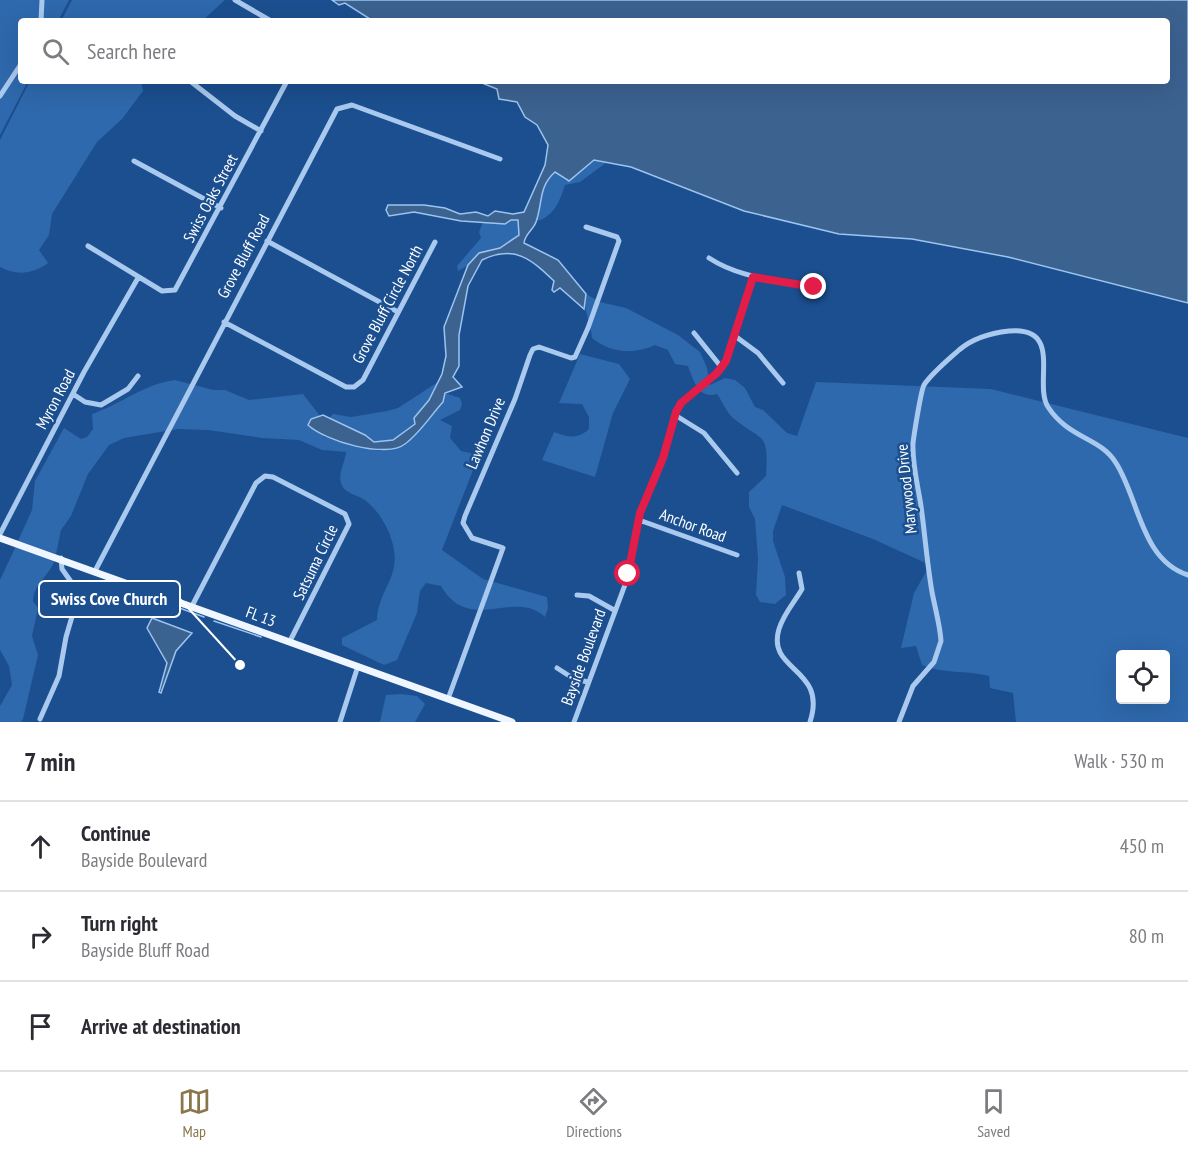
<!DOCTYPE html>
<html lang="en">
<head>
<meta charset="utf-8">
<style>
	:root { --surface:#fff; --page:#f2f2f3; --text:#2b2b33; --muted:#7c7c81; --line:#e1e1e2; --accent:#8a764a }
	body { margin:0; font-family:"PT Sans Narrow",sans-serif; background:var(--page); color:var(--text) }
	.controls { position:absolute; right:18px; bottom:18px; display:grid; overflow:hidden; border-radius:6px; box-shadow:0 6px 24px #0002 }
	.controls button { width:54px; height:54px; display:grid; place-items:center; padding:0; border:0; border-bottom:2px solid var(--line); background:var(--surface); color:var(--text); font:30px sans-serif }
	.stop { position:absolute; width:18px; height:18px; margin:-14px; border:4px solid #e11d48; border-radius:50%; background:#fff }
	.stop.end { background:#e11d48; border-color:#fff; box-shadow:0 2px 6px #0008 }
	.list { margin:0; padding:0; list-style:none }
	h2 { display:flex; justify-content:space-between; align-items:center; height:78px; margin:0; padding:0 24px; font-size:26px }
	h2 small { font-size:20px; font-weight:400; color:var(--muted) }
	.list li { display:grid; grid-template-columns:39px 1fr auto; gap:18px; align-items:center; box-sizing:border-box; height:90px; padding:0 24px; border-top:2px solid var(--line) }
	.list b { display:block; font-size:22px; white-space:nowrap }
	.list p { margin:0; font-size:20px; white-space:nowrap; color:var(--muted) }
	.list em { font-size:20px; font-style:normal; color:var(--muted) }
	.icon { flex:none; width:33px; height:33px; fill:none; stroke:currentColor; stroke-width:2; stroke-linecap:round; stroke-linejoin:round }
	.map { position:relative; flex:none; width:1188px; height:722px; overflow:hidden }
	.search { position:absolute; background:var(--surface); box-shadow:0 6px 24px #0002; left:18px; right:18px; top:18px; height:66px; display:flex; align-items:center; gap:15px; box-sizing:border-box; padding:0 21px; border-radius:6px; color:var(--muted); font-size:22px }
	.sheet { height:348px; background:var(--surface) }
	nav { display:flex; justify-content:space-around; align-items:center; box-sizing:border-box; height:84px; border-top:2px solid var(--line); background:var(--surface); font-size:16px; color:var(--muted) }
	nav a { display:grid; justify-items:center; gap:3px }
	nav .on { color:var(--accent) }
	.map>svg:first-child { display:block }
	.green { fill:#2e69ad; fill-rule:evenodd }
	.water { fill:#3c6290; stroke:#9cc4f0; stroke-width:1.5 }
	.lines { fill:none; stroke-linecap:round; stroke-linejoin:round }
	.stream { stroke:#9cc4f0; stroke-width:1.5 }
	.minor { stroke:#a9c9ee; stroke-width:5 }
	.major { stroke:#f0f6ff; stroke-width:7 }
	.route { stroke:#e11d48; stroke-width:8 }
	.labels { text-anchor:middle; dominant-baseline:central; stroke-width:5; stroke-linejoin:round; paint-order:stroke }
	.street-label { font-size:16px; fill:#fff; stroke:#1b4f8f }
	.leader { fill:none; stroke:#fff; stroke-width:2 }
	.callout-dot { fill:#fff; stroke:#1b4f8f; stroke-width:2 }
	.callout { fill:#1b4f8f; stroke:#fff; stroke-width:2 }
	.callout-label { font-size:18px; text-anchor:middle; font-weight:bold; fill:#fff }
</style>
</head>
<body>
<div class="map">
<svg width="1188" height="722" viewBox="0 0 1188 722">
	<rect width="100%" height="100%" fill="#1b4f8f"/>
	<path class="green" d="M0,0h69l-11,21h-37v60h7l-28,54z
		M72,0h153l-23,21h-141z
		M30,81h111l2,10 -21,28 -25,23 -45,72 -3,21 -10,15 9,13c-15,11 -31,13 -48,4v-127z
		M594,160l13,2 -27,20 -15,3c-5,16 -12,33 -29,36l7,-33 11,-16 12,9c11,-7 19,-17 28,-21z
		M511,220h8v15l-19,13 -21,5 -12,13 -9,5 -1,-5 24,-28 -2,-6 4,-10 22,2z
		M586,294l14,8 26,6 52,27 22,17 7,16 3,17 15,-7 10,2 10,8 10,19 8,3 24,23 10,3 19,-54 175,7 197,49v284h-172l-3,-29 -23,-5 -1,-12c-23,-6 -46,-2 -67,-11l-6,-19 -15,2 13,-55 16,-28 -57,-26 -91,-34 -9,26v10l12,36 1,18 -11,9 -15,-2 -4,-7 2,-36 -3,-40 -6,-12v-15l17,-16c3,-46 -4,-34 -33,-58 -6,-5 -11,-17 -16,-24 -19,6 -24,-15 -29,-28l-13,-2 -7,-14 -13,-5c-21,10 -45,8 -63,-7 -1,-17 -10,-28 -6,-44zM1120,654h46v46h-46z
		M580,354l39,10 11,15 -17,34 -18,64 -53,-17 12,-28c14,5 23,8 35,-3v-12l-7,-13 -23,-1z
		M175,380l38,10h12l24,10 54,-6 17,22 -9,3 13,18 55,14 25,-5 39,-44 2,-9 15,5 2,6 -2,6 -20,10 12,6 -2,12 11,13 14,3 3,3 -36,93 41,29 64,18 1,11 -3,9c-31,-29 -76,18 -104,-31l-15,-3 -6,8 -3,22 -20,47 -13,5 -42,-20v-7l35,-18c1,-30 24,-42 16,-75 -4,-17 -15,-36 -30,-46 -8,-5 -18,-5 -22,-16 -3,-11 4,-20 5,-31l-24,-2 -23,-10 -37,-2 -54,-8 -30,-1 -54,9 -15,7 -21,29 -17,42 -10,14 -5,24 -38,-13 14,-31 3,-29 29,-53 17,11 6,-2 6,-8 -1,-15c29,-10 52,-30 83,-34z
		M438,382l-9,18 -15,18 2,6 -23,16 -19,2 -45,-24 4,-4 18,3 36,-6 11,-3z
		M16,546l39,13c-5,17 -21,23 -22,42l5,7 -6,28 6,19 -15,64 -2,3h-21v-16l12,-21 -3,-19 -9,-16v-70z
		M401,694l16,2 8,8 -10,18h-35l6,-27z"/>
	<path class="water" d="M332,0h856v303l-180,-46 -96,-18 -73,-5 -95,-23 -113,-44 -37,-7 -25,21 -14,-9c-17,15 -12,31 -19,50 -3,8 -11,12 -12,21l34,17 28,34 -2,15 -24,-21 -6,4 -2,-2 2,-9c-22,-21 -39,-37 -72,-21l-14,26 -9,49v31l-6,11 9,10 -17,6 -2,9c-12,13 -23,31 -38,42 -19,15 -80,-3 -97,-19l3,-6 12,-4 42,20 9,7 19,-2 22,-16 -1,-6 15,-18 13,-26 4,-18 -2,-29 24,-62 11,-12 21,-5 19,-13 -1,-15h-7l-6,4 -44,-3 -47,-9 -25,4 -3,-6 2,-5h36l21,3 15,6 16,-2 12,4 7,-5 18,3 11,-2 21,-47 3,-20 -11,-20 -12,-8 -8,-15 -18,-3 -2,-10 -20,-8h690v-60h-794l-28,-18 -6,2z
		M152,618l40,15 -16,18 -15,42 -2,-1 8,-29 -20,-35z"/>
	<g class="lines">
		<path class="stream" d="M133,591l71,26
			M214,621l47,16"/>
		<path class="minor" d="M235,0l36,21
			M41,21l1,-21
			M190,81l45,35 26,15
			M0,96l21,-32
			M134,161l87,47
			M267,241l131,71
			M88,246l74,45 13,-1 112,-209
			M709,258c32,21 68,21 105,29l9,-2
			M224,322l122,65h8l9,-7 72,-138
			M694,333l28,35
			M735,336l23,17 25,30
			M73,394l12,8 16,3 27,-16 10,-13
			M675,415l29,18 33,40
			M639,520l98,35
			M0,534l84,-162 54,-94
			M95,571l242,-462 15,-4 148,54
			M799,573l3,16c-8,14 -18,24 -23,40 -13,43 49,38 31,93
			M577,595l12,1 25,14
			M192,606l64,-123 9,-7 8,1 72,37 4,10 -59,117
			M557,668l14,9 16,5
			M448,699l55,-151 -31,-10 -9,-15 2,-7 50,-117 15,-44 3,-6 6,-2 32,11 4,-1 13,-29 31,-87 -2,-4 -31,-10
			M40,719l19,-43 7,-39 13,-44 -17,-24 -1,-11
			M340,722l18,-56
			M574,722l55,-148 11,-61 23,-55 13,-46 5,-9 36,-30 8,-12 28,-84
			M899,722l14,-36 21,-24 7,-21c-1,-16 -6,-33 -9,-49 -5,-29 -7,-57 -11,-86 -3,-20 -9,-42 -8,-63 1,-8 8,-53 11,-58 8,-12 24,-25 35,-35 14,-12 32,-17 50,-19 55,-5 24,52 39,76 21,32 52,30 68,56 23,36 25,97 72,112"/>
		<path class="major" d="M0,538l512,184"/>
	</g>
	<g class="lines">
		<path class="route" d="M628,574l12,-61 23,-55 13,-46 5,-9 36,-30 9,-12 27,-84 61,10"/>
	</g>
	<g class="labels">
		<g class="street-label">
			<text transform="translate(210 198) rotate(-62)">Swiss Oaks Street</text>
			<text transform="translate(243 256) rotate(-62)">Grove Bluff Road</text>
			<text transform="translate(387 304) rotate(-62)">Grove Bluff Circle North</text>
			<text transform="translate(55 399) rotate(-62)">Myron Road</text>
			<text transform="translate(485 433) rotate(-67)">Lawhon Drive</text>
			<text transform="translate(906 489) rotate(-96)">Marywood Drive</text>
			<text transform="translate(693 525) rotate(20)">Anchor Road</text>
			<text transform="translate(315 562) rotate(-64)">Satsuma Circle</text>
			<text transform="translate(261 616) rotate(20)">FL 13</text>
			<text transform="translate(583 657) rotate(-70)">Bayside Boulevard</text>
		</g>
	</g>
	<path class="leader" d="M240 665L180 599"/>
	<circle class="callout-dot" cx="240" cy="665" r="6"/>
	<rect class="callout" x="39" y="581" width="141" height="36" rx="6"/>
	<g class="callout-label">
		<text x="109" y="605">Swiss Cove Church</text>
	</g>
</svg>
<div class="controls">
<button><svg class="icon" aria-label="locate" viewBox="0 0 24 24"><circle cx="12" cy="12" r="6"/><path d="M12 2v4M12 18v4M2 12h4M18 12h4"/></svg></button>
</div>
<div class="stop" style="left:628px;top:574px"></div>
<div class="stop end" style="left:814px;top:287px"></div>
<div class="search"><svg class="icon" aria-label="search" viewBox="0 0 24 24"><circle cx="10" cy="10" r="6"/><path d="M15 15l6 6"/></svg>Search here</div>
</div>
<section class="sheet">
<h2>7 min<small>Walk · 530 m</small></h2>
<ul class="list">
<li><svg class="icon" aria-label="ahead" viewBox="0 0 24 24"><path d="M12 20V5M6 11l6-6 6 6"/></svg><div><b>Continue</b><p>Bayside Boulevard</p></div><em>450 m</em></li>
<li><svg class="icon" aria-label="right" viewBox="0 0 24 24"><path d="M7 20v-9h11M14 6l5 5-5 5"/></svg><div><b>Turn right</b><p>Bayside Bluff Road</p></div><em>80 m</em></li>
<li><svg class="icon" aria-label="arrive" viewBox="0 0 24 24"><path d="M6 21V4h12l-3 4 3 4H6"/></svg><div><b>Arrive at destination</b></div></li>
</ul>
</section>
<nav>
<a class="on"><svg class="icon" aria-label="map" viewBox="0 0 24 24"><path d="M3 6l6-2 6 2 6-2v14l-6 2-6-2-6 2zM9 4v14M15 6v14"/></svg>Map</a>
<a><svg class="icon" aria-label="directions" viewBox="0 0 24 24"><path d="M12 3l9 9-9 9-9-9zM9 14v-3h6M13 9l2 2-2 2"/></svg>Directions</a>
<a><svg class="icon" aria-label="saved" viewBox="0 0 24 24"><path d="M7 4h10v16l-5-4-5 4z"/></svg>Saved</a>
</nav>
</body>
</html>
